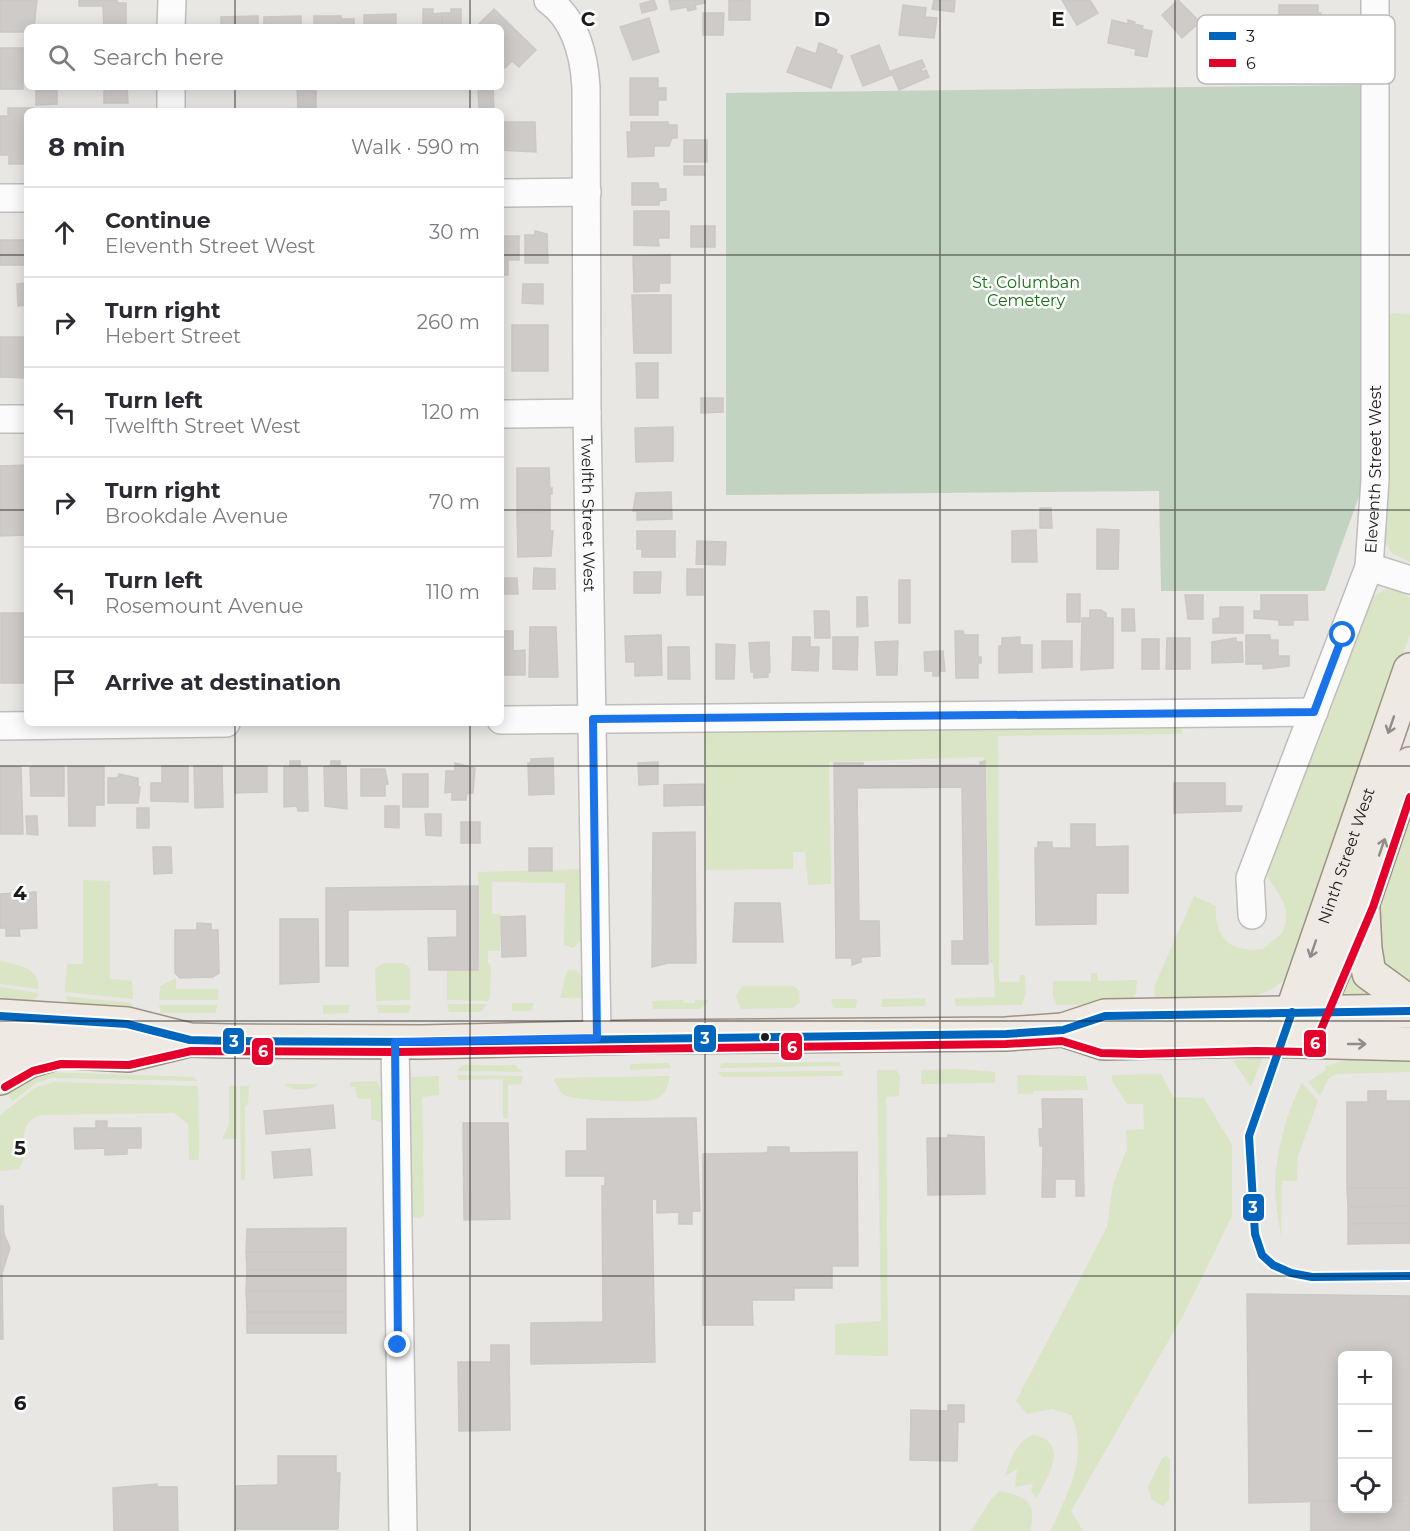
<!DOCTYPE html>
<html lang="en">
<head>
<meta charset="utf-8">
<style>
	:root { --surface:#fff; --page:#f7f7f7; --text:#2b2b33; --muted:#7c7c81; --line:#e1e1e2 }
	body { margin:0; font-family:Montserrat,sans-serif; background:var(--page); color:var(--text) }
	.controls { position:absolute; right:18px; bottom:18px; display:grid; overflow:hidden; border-radius:9px; box-shadow:0 3px 15px #0003 }
	.controls button { width:54px; height:54px; display:grid; place-items:center; padding:0; border:0; border-bottom:2px solid var(--line); background:var(--surface); color:var(--text); font:30px sans-serif }
	.stop { position:absolute; width:18px; height:18px; margin:-14px; border:4px solid #1a73e8; border-radius:50%; background:#fff }
	.stop.end { background:#1a73e8; border-color:#fff; box-shadow:0 2px 6px #0008 }
	.list { margin:0; padding:0; list-style:none }
	h2 { display:flex; justify-content:space-between; align-items:center; height:78px; margin:0; padding:0 24px; font-size:26px }
	h2 small { font-size:20px; font-weight:400; color:var(--muted) }
	.list li { display:grid; grid-template-columns:39px 1fr auto; gap:18px; align-items:center; box-sizing:border-box; height:90px; padding:0 24px; border-top:2px solid var(--line) }
	.list b { display:block; font-size:22px; white-space:nowrap }
	.list p { margin:0; font-size:20px; white-space:nowrap; color:var(--muted) }
	.list em { font-size:20px; font-style:normal; color:var(--muted) }
	.icon { flex:none; width:33px; height:33px; fill:none; stroke:currentColor; stroke-width:2; stroke-linecap:round; stroke-linejoin:round }
	.map { position:relative; flex:none; width:1410px; height:1531px; overflow:hidden }
	.search { position:absolute; background:var(--surface); box-shadow:0 3px 15px #0003; left:24px; top:24px; width:480px; height:66px; display:flex; align-items:center; gap:15px; box-sizing:border-box; padding:0 21px; border-radius:9px; color:var(--muted); font-size:22px }
	.panel { position:absolute; background:var(--surface); box-shadow:0 3px 15px #0003; left:24px; top:108px; width:480px; height:618px; border-radius:9px }
	.map>svg:first-child { display:block }
	.grass { fill:#d9e5c4 }
	.cemetery { fill:#c2d3c1 }
	.building { fill:#cecbc9; stroke:#ccc8c5; stroke-width:1.5 }
	.lines { fill:none; stroke-linecap:round; stroke-linejoin:round }
	.minor-casing { stroke:#bfbebc; stroke-width:30 }
	.major-casing { stroke:#9d9183; stroke-width:36 }
	.minor { stroke:#fcfbfb; stroke-width:27 }
	.major { stroke:#efe9e3; stroke-width:33 }
	.bus-1-casing { stroke:#fff; stroke-width:12 }
	.bus-2-casing { stroke:#fff; stroke-width:12 }
	.bus-1 { stroke:#0065bd; stroke-width:8 }
	.bus-2 { stroke:#e4002b; stroke-width:8 }
	.oneway { stroke:#908c89 }
	.route { stroke:#1a73e8; stroke-width:8 }
	.grid { fill:none; stroke:#1b1b1b; stroke-width:1.5; stroke-opacity:0.55 }
	.bus-dot { fill:#1b1b1b; stroke:#fff; stroke-width:2 }
	.labels { text-anchor:middle; dominant-baseline:central; stroke-width:5; stroke-linejoin:round; paint-order:stroke }
	.park-label { font-size:16px; fill:#156f12; stroke:#fff }
	.street-label { font-size:16px; fill:#1b1b1b; stroke:#fff }
	.key { fill:#fff; stroke:#bbb; stroke-width:1.5 }
	.key-label { font-size:16px; fill:#1b1b1b }
	.grid-label { font-size:20px; text-anchor:middle; font-weight:bold; fill:#1b1b1b; stroke:#fff; stroke-width:5; stroke-linejoin:round; paint-order:stroke }
	.line-badge { stroke:#fff; stroke-width:2 }
	.badge-label { font-size:16px; text-anchor:middle; font-weight:bold; fill:#fff }
</style>
</head>
<body>
<div class="map">
<svg width="1410" height="1531" viewBox="0 0 1410 1531">
	<rect width="100%" height="100%" fill="#e9e7e4"/>
	<path class="grass" d="M1386,313l24,1v248l-18,-9 -8,-12z
		M1386,589l15,3 9,6v36l-123,343c-29,31 -85,24 -123,27l-9,-8 -1,-9 40,-91 22,10c-2,32 15,47 47,43l19,-16c11,-25 -2,-37 -14,-55v-13l104,-268z
		M1179,723l4,11 -185,2 1,246h20l1,-7h5l1,18 -4,12 -66,1 -2,-8 41,-1 -2,-34h-4l-3,-199 -3,-7 -154,5 2,122 -23,1 -3,-33h-12v17l-87,1 -2,-143z
		M1410,799v192l-27,-14 -9,-64z
		M583,869l1,69 -11,10 -9,-3 1,-62 -73,-1v32h9l-1,37h-12v12l3,1 -1,32 -2,5 -41,-1v-29l32,-1 -1,-98z
		M83,880l27,1v98l22,2 1,18 -68,-7 2,-28h16z
		M0,961c17,4 41,6 38,28l-38,-5z
		M383,963h20l7,5v32l-34,1 -1,-32z
		M1352,963l22,34 -34,2z
		M567,970h9l8,9 -2,19h-22z
		M1091,973h6l1,8 39,-1 -1,12 -7,13h-72l-4,-8v-16h38z
		M176,978v11h42v11h-59l1,-14z
		M742,986h51l6,4 1,13 -8,5 -51,1 -5,-13z
		M0,987l38,6v3l-5,5 -29,-3 -4,-1z
		M65,996l67,7 -3,5 -59,-3z
		M926,998l-1,8 -44,1 1,-8z
		M831,999h26l-1,9h-23z
		M683,1000l1,3h11v-3h13l-1,4 -7,5h-47l-1,-8z
		M512,1003h22l-3,8h-19z
		M447,1004h40l-6,8h-32z
		M159,1005h59l-3,8h-54z
		M323,1005h27l-2,8 -25,1z
		M376,1005h34v5l-3,3h-28z
		M1410,1054v18l-74,2 -8,5 -8,17 -12,-14 18,-12 -1,-4 3,-1 28,-7z
		M1259,1057l3,2 -11,28 -18,-26z
		M839,1062l2,4 -122,2 3,-5z
		M669,1063l2,5 -41,2 1,-6z
		M462,1065h53l7,7 -65,-1z
		M962,1069l33,3v11l-73,1 -1,-2v-12z
		M877,1070h19l4,5 -1,21 -13,1 2,259 -53,-1v-31l46,-3z
		M843,1071v5l-121,1 -4,-5z
		M49,1072l144,5 5,4 -146,-3 -16,5 -23,18 -12,-12z
		M1161,1074l12,23 31,1 28,47v71l-47,96 -114,199 12,20h-32c16,-39 39,-74 20,-116l-19,-6 -25,5 -11,-13 91,-174 6,-43 14,-35 -1,-19 18,-1 -1,-25h-16l-15,-23v-6z
		M456,1075l67,1 -2,8 -13,1v34l-5,-1v-39l-44,1z
		M1017,1075l69,1 2,14 -55,1v3h-15z
		M439,1076v19l-17,2 2,117 -2,4 -11,-1 -3,-135 3,-5z
		M670,1076c-2,9 -4,19 -14,23 -13,5 -83,2 -94,-5l-8,-14v-2z
		M377,1081l5,13 1,29 -12,-4v-20l-14,-1 -2,-11h-5v-5z
		M53,1082l145,4 1,74h-10l-1,-36 -14,-11 -134,2c-28,11 -8,35 -21,54l-19,2v-56l35,-27z
		M1302,1083l16,18 -20,55 -1,25h-15l-1,56c-2,-17 -6,-34 -6,-51 1,-34 11,-73 27,-103z
		M284,1084h34c-7,8 -26,7 -34,0z
		M229,1086h8v53h-15l7,-15z
		M240,1086h9l-1,18 -3,2v74h-4z
		M1034,1435c37,8 13,42 3,63l-6,-7 2,-7 -18,3 2,-18 -12,7c6,-16 11,-36 29,-41z
		M1167,1456l3,4 -1,40 -6,6 -12,-7 -3,-13 15,-29z
		M1000,1491c27,5 37,13 30,40h-59l20,-32z"/>
	<path class="cemetery" d="M1361,85l2,400 -38,106h-164l-2,-100 -433,4v-402z"/>
	<path class="building" d="M0,0h37l-3,27h-7v5h-27z
		M79,0h38v3h9v24h-22l-1,-21h-24z
		M654,0l3,9 -15,4 -2,-9z
		M669,0h35l1,3 -10,2 1,4 -8,2 -1,-4 -16,3z
		M729,0h21v20h-21z
		M934,0h21l-1,12 -22,-3z
		M1062,0h28l8,13 -21,12z
		M1178,0l22,22 -18,16 -20,-23z
		M903,5l23,3 -1,9 12,1 -3,20 -35,-3z
		M1279,5h39v8h3v7h-3v6h3v6h-3l3,10h-3l2,24h-41z
		M423,9h10v5l9,-1v14h-19z
		M451,9h10v18h-19v-14h9z
		M494,9l42,41 -17,17 -7,-6 -7,7 -4,-4v-37l-24,-1z
		M703,13h21l-1,22h-20z
		M396,14v13h-32v-12z
		M258,16v11h-37v-10z
		M301,16v11h-37v-10z
		M314,16h27v3h13v8h-40z
		M649,18l10,34 -26,8 -13,-33z
		M1112,20l16,4v-4l7,2 -1,2 9,2 -1,3 10,2 -5,26 -12,-2 1,-6 -28,-6z
		M819,43l18,7 -1,3 7,3 -12,32 -44,-16 10,-25 19,7z
		M879,45l12,30 -28,11 -12,-30z
		M0,48h23v41h-23z
		M922,60l3,7 -4,2 1,3 4,-2 3,7 -30,13 -8,-19z
		M630,78h28v10h8v12h-8v15h-28z
		M36,87h21v17l-21,1z
		M104,87h23l1,16h-24z
		M297,87h19v24h-18z
		M478,87h15l1,24h-15z
		M8,108h26v3h-7v53h-18v-9h-9v-39h8z
		M501,122h34l1,30 -35,-2z
		M631,122h37v3h9v13h-5l-3,8h-15v10l-26,1 -1,-25h4z
		M684,140h23v22h-23z
		M684,166h19l1,9h-20z
		M632,183h26l1,6h7v11l-7,1v4h-27z
		M634,211h35v27h-11l1,8 -25,-1z
		M691,226h24v21h-24z
		M535,231l12,3 1,29h-23v-28h10z
		M501,236h18v24h-11v15h-7z
		M0,240h27v25h-27z
		M670,255v28h-11v8l-25,1 -1,-36z
		M27,283v22l-9,1 -1,-22z
		M523,284h20v20l-21,-1z
		M632,295h39v58h-37z
		M512,325h36v46h-36z
		M0,337h26l-1,41 -25,-1z
		M636,363h22v35h-21z
		M701,398h22v14l-22,1z
		M673,427v34l-37,1 -1,-34z
		M27,465v70l-27,1v-70z
		M517,468h32l1,21 2,-1v6h-2v18l-33,1z
		M671,492l1,27 -35,1v-9h-4l3,-18z
		M1040,508h11l1,20h-12z
		M550,512v19h3l-2,25 -33,1 -1,-44z
		M1097,529l22,1 -1,39h-21z
		M1036,530l1,32h-25v-31z
		M637,531h38v26h-33v-8h-5z
		M697,541l29,1 -1,23 -29,-1z
		M534,568l21,1v20h-22z
		M687,569h16v26h-16z
		M634,572h27l-1,21h-26z
		M503,578h14l1,16h-14z
		M899,580h11v43h-11z
		M1067,594h13v28h-13z
		M1185,595h18v24h-15z
		M1261,595h46l1,25h-15v5h-14v-5l-25,-2v-7h7z
		M857,597h10l1,29 -11,1z
		M1220,607h23v26h-30v-14l7,-1z
		M1122,609h12l1,22h-13z
		M1090,610h11l5,3v5h7v50l-32,2 1,-52h8z
		M814,611h15l1,27h-15z
		M1,613h26v70h-26z
		M530,627h26l2,50h-29z
		M501,631h12v20l12,-1v25h-24z
		M955,631h8l1,4h14v22h3v6h-3v15h-22z
		M661,635l1,40 -27,1v-14h-9l-1,-26z
		M1246,635h24v5h8v16h11v10l-26,3v-5h-17z
		M793,637h17v10h9l-1,24 -26,-1z
		M833,637h25l-1,33 -24,-1z
		M1020,637v8h12v27l-33,1v-27h3v-8z
		M1167,638h23v31h-24z
		M1236,638v4h6l1,20 -31,1v-21z
		M1142,639h17v30h-17z
		M898,641l-1,34h-20l-2,-33z
		M1042,641h30v26l-30,1z
		M769,642l1,30 -2,1v4l-14,1v-6h-3l-2,-29z
		M716,644l19,1 -1,34h-18z
		M668,647h21l1,32h-22z
		M943,651l2,20h-6v5h-6v-5h-8l-1,-19z
		M553,758l1,36 -25,1 -1,-32h3v-4z
		M290,761h10v6h7l1,44h-10l-1,-5 -13,1v-40h6z
		M331,761h9v5h6l1,43 -22,-3 -1,-39 7,-1z
		M985,761l3,203h-36v-23h12l-2,-154 -105,1 2,133h20l1,35 -19,1v5l-9,3v-7h-16l-2,-195h29v3l117,-1v-3z
		M658,762v22l-19,1 -1,-22z
		M455,763l20,5 -2,25h-6l-1,7h-14v-8l-7,1 1,-22h9z
		M162,766h26v36l-37,-1v-18h11z
		M194,766h28l1,41 -28,1z
		M235,766h32v26l-32,1z
		M0,767h21l2,67h-23z
		M30,767h34v29h-33z
		M68,767h36v38h-9v21h-26z
		M361,769h24l3,15h-3v12h-24z
		M119,774l19,4v9h2l-2,16h-30v-25h10z
		M403,774h25v33h-25z
		M1174,783h51v23h17l-1,5 -67,2z
		M704,784v21l-40,1v-21z
		M385,806h14v22l-14,-1z
		M137,808h12v20h-12z
		M425,814h16v22l-15,-1z
		M26,816h11l1,19 -11,-1z
		M461,822h19v21h-19z
		M1071,824h24v23l33,-1v47h-32v31l-60,1 -1,-77h3v-6h14v6h19z
		M695,832l1,131h-28l-16,4 1,-134z
		M153,847h18l1,26 -18,1z
		M529,848h23v23h-23z
		M478,886v84h-49l-1,-32 29,-1v-28l-109,1v56h-22v-78z
		M36,892l1,36 -18,1 1,7h-14v-8h-6v-34z
		M735,903h45l3,39h-50z
		M525,916l1,40 -24,1 -1,-40z
		M280,919h38l1,63 -39,2z
		M197,923l14,1v6h7l1,43 -6,4 -33,1 -5,-5v-43h22z
		M1368,1091h18v10h24v87h-63v-86h21z
		M1042,1099h40l2,97h-8v-17h-21v18h-13l1,-51h-3l-1,-17h4z
		M333,1105l2,23 -69,6 -2,-23z
		M696,1118l4,93h-8v13h-13v-12l-22,1v-14h-5l3,163 -124,2v-41l72,-1 -1,-136h3v-10h-39v-25h21v-32z
		M96,1121h11v7h34v20h-14v6l-22,1v-7l-30,1 -1,-21h22z
		M463,1123h45l2,96 -46,1z
		M948,1135l36,2 1,57 -57,1 -1,-57h21z
		M768,1147h21v6l68,-1 1,114h-26v22h-38v12h-42l1,25h-50v-171l62,-1 3,-1z
		M310,1149l2,26 -38,3 -2,-26z
		M1347,1188h63v18l-62,1z
		M0,1206h3l1,28 6,14 -8,25 1,66h-3z
		M1410,1206v17l-62,1v-17z
		M1410,1223v20l-62,1v-20z
		M346,1228v24h-100l1,-23z
		M246,1252h100v18h-99z
		M247,1270h99v21h-100z
		M246,1291h100v21h-99z
		M1247,1294l163,2v205h-22v-145h-46v145l-93,2z
		M247,1312h99v11h-99z
		M247,1323h99v10h-99z
		M491,1345h18l1,85 -51,1 -1,-69h33z
		M948,1405h16v17h-6l-1,39 -47,-1 1,-50 37,1z
		M278,1456h58v17h4l-2,56h-102v-43l42,-1z
		M157,1484v3h20l1,44h-64l-1,-43z
		M1311,1501h31v7h46v-7h22v30h-99z"/>
	<g class="lines">
		<g class="minor-casing">
			<g id="minor">
				<path id="s1" d="M548,0c28,20 36,54 38,87l1,326 10,625"/>
				<path d="M171,27l1,-27"/>
				<path d="M171,87v24"/>
				<path d="M501,193l86,-1"/>
				<path d="M0,198h27"/>
				<path d="M501,414l86,-1"/>
				<path d="M0,419h27"/>
				<path d="M1369,567l41,13"/>
				<path d="M501,720l813,-8"/>
				<path d="M0,726l226,-3"/>
				<path id="s2" d="M1252,915l-2,-37 119,-311 6,-87v-480"/>
				<path d="M395,1042l8,489"/>
			</g>
		</g>
		<g class="major-casing">
			<g id="major">
				<path d="M1363,910l2,39 4,24 41,30"/>
				<path d="M0,1016l127,8 63,16 39,1 193,1 212,-5 372,-3 57,-4 42,-14 305,-5"/>
				<path d="M1309,1029l54,-126 47,-139"/>
				<path d="M1063,1030l40,13 153,-3 154,4"/>
				<path id="s3" d="M1282,1041l128,-371"/>
				<path d="M0,1048l128,7 57,-14"/>
				<path d="M0,1078l29,-17 20,-6"/>
			</g>
		</g>
		<use href="#minor" class="minor"/>
		<use href="#major" class="major"/>
		<g class="bus-1-casing">
			<path id="bus-1" d="M1292,1012l-43,124 6,98 7,21 11,10 18,8 21,4 98,-1
				M0,1016l127,8 63,16 39,1 193,1 584,-8 57,-4 42,-14 305,-5"/>
		</g>
		<g class="bus-2-casing">
			<path id="bus-2" d="M5,1087l28,-16 28,-7 68,1 62,-14 204,1 611,-8 56,-3 39,12 39,1 116,-3 50,1 8,-6 59,-139 37,-110"/>
		</g>
		<use href="#bus-1" class="bus-1"/>
		<use href="#bus-2" class="bus-2"/>
	</g>
	<defs><path id="oneway-shaft" d="M-6 0H5M1.5-3L5.5 0L1.5 3" fill="none" stroke-width="1.6" stroke-linecap="round" stroke-linejoin="round" transform="scale(1.5)"/></defs>
	<g class="oneway">
		<use href="#oneway-shaft" transform="translate(1391 725) rotate(109)"/>
		<use href="#oneway-shaft" transform="translate(1382 847) rotate(-71)"/>
		<use href="#oneway-shaft" transform="translate(1313 949) rotate(109)"/>
		<use href="#oneway-shaft" transform="translate(1357 1044)"/>
	</g>
	<g class="lines">
		<path class="route" d="M398,1345l-3,-303 202,-4 -4,-319 721,-7 29,-77"/>
	</g>
	<path class="grid" d="M235,0v27M470,0v27M705,0v1531M940,0v1531M1175,0v1531M235,87v24M470,87v24M0,255h27M501,255h909M0,510h27M501,510h909M235,723v808M470,723v808M0,766h1410M0,1021h1410M0,1276h1410"/>
	<circle class="bus-dot" cx="765" cy="1037" r="5"/>
	<g class="labels">
		<g class="park-label">
			<text x="1026" y="282">St. Columban<tspan x="1026" dy="18">Cemetery</tspan></text>
		</g>
		<g class="street-label">
			<text stroke="none"><textPath href="#s2" startOffset="468">Eleventh Street West</textPath></text>
			<text stroke="none"><textPath href="#s1" startOffset="525">Twelfth Street West</textPath></text>
			<text stroke="none"><textPath href="#s3" startOffset="196">Ninth Street West</textPath></text>
		</g>
	</g>
	<rect x="1197" y="15" width="198" height="69" rx="9" class="key"/>
	<rect x="1209" y="32" width="27" height="8" fill="#0065bd"/>
	<rect x="1209" y="59" width="27" height="8" fill="#e4002b"/>
	<g class="key-label">
		<text x="1246" y="42">3</text>
		<text x="1246" y="69">6</text>
	</g>
	<g class="grid-label">
		<text x="588" y="26">C</text>
		<text x="822" y="26">D</text>
		<text x="1058" y="26">E</text>
		<text x="20" y="900">4</text>
		<text x="20" y="1155">5</text>
		<text x="20" y="1410">6</text>
	</g>
	<g class="line-badge">
		<rect x="693" y="1024" width="24" height="29" rx="6" fill="#0065bd"/>
		<rect x="222" y="1027" width="23" height="28" rx="6" fill="#0065bd"/>
		<rect x="1303" y="1029" width="24" height="29" rx="6" fill="#e4002b"/>
		<rect x="780" y="1032" width="23" height="29" rx="6" fill="#e4002b"/>
		<rect x="251" y="1037" width="23" height="29" rx="6" fill="#e4002b"/>
		<rect x="1242" y="1193" width="23" height="29" rx="6" fill="#0065bd"/>
	</g>
	<g class="badge-label">
		<text x="705" y="1044">3</text>
		<text x="234" y="1047">3</text>
		<text x="1315" y="1049">6</text>
		<text x="792" y="1053">6</text>
		<text x="263" y="1057">6</text>
		<text x="1253" y="1213">3</text>
	</g>
</svg>
<div class="controls">
<button>+</button>
<button>−</button>
<button><svg class="icon" aria-label="locate" viewBox="0 0 24 24"><circle cx="12" cy="12" r="6"/><path d="M12 2v4M12 18v4M2 12h4M18 12h4"/></svg></button>
</div>
<div class="stop" style="left:1343px;top:635px"></div>
<div class="stop end" style="left:398px;top:1345px"></div>
<div class="search"><svg class="icon" aria-label="search" viewBox="0 0 24 24"><circle cx="10" cy="10" r="6"/><path d="M15 15l6 6"/></svg>Search here</div>
<section class="panel">
<h2>8 min<small>Walk · 590 m</small></h2>
<ul class="list">
<li><svg class="icon" aria-label="ahead" viewBox="0 0 24 24"><path d="M12 20V5M6 11l6-6 6 6"/></svg><div><b>Continue</b><p>Eleventh Street West</p></div><em>30 m</em></li>
<li><svg class="icon" aria-label="right" viewBox="0 0 24 24"><path d="M7 20v-9h11M14 6l5 5-5 5"/></svg><div><b>Turn right</b><p>Hebert Street</p></div><em>260 m</em></li>
<li><svg class="icon" aria-label="left" viewBox="0 0 24 24"><path d="M17 20v-9H6M10 6l-5 5 5 5"/></svg><div><b>Turn left</b><p>Twelfth Street West</p></div><em>120 m</em></li>
<li><svg class="icon" aria-label="right" viewBox="0 0 24 24"><path d="M7 20v-9h11M14 6l5 5-5 5"/></svg><div><b>Turn right</b><p>Brookdale Avenue</p></div><em>70 m</em></li>
<li><svg class="icon" aria-label="left" viewBox="0 0 24 24"><path d="M17 20v-9H6M10 6l-5 5 5 5"/></svg><div><b>Turn left</b><p>Rosemount Avenue</p></div><em>110 m</em></li>
<li><svg class="icon" aria-label="arrive" viewBox="0 0 24 24"><path d="M6 21V4h12l-3 4 3 4H6"/></svg><div><b>Arrive at destination</b></div></li>
</ul>
</section>
</div>
</body>
</html>
